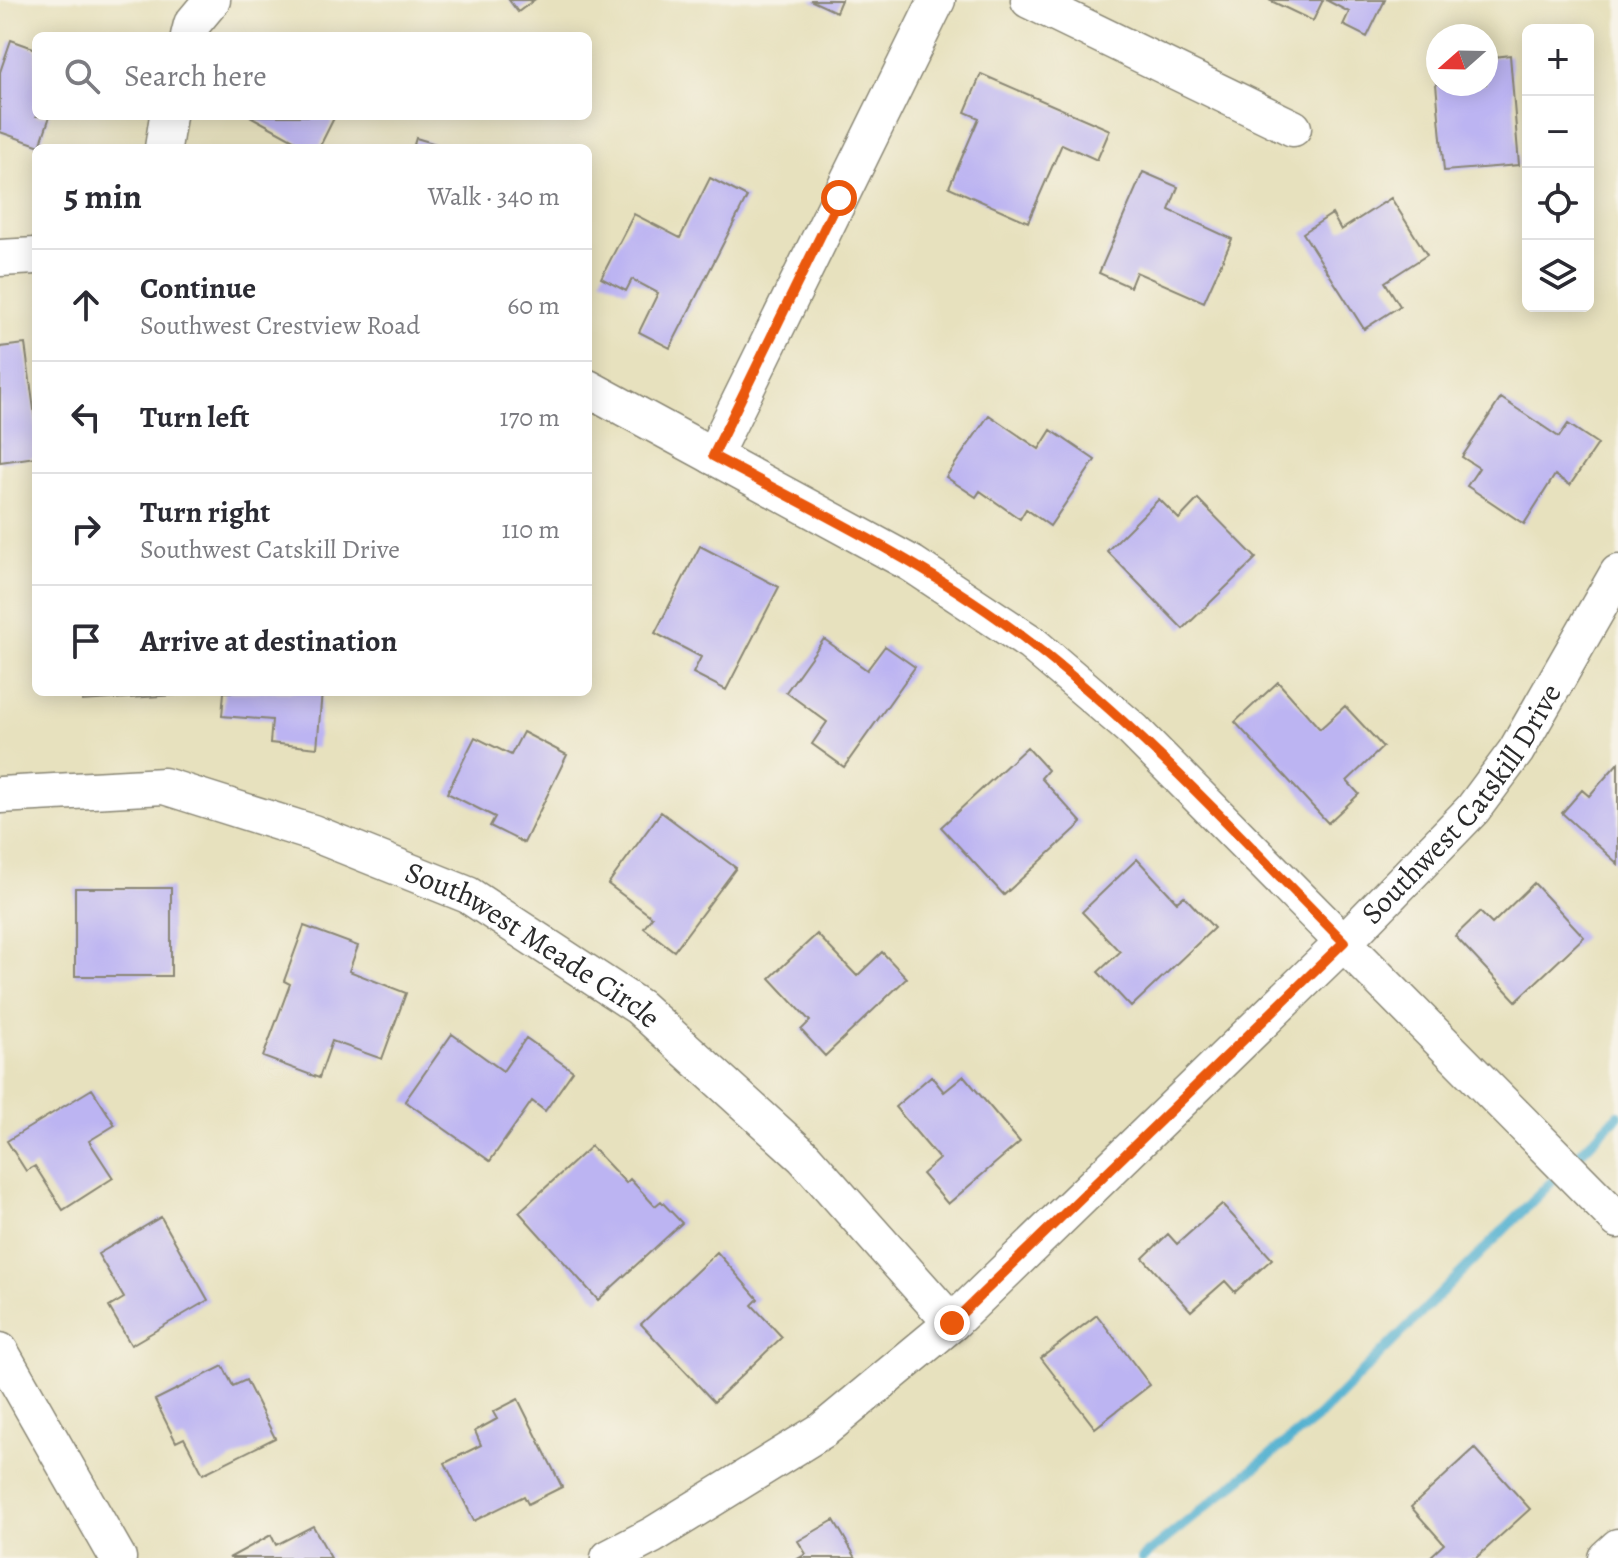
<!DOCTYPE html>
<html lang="en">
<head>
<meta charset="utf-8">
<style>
	:root { --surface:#fff; --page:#f7f7f7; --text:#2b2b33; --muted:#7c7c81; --line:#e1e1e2 }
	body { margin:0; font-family:Alegreya,serif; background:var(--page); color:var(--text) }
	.controls { position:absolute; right:24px; top:24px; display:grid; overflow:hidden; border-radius:12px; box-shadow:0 4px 20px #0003 }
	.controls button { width:72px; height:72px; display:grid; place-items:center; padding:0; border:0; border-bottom:2px solid var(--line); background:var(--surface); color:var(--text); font:40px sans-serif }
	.compass { position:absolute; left:1426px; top:24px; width:72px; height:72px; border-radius:50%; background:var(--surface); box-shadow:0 4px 20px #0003; rotate:250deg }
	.stop { position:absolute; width:24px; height:24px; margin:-18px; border:6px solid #ea580c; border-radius:50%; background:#fff }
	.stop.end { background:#ea580c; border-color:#fff; box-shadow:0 2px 8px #0008 }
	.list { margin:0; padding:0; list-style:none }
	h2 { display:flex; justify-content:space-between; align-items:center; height:104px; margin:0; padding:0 32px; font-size:34px }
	h2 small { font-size:26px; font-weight:400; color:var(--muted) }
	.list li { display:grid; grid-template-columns:52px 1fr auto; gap:24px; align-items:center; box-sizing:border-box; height:112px; padding:0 32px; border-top:2px solid var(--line) }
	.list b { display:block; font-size:30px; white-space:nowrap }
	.list p { margin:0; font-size:26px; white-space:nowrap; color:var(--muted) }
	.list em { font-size:26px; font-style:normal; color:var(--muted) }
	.icon { flex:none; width:44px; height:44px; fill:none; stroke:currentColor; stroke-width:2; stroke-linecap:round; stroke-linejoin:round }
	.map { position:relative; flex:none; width:1618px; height:1558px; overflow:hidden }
	.search { position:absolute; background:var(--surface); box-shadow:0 4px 20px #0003; left:32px; top:32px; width:560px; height:88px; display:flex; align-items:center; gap:20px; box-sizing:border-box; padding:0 28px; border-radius:12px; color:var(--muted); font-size:30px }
	.panel { position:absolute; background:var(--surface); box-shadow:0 4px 20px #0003; left:32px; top:144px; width:560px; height:552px; border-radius:12px }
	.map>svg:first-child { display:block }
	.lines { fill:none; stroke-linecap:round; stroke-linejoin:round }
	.stream { stroke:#51b0d0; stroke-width:10 }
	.building { fill:#bcb4f2 }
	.minor-casing { stroke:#898674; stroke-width:39 }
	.minor { stroke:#fff; stroke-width:36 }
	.route { stroke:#ea580c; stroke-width:10 }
	.labels { text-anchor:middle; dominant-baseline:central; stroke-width:6; stroke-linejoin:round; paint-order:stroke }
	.street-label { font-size:30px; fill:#2b2b2b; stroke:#f7f3e8 }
</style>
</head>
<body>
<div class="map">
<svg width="1618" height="1558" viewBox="0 0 1618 1558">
	<rect width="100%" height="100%" fill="#f7f3e8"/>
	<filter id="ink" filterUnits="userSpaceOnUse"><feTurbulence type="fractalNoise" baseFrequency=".0125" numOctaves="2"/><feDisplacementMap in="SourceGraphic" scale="16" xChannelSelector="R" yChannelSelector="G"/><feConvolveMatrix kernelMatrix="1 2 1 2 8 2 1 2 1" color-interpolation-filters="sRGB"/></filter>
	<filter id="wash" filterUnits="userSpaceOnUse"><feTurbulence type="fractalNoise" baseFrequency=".006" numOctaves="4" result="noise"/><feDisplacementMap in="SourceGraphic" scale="32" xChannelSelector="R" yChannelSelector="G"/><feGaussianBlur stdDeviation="1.8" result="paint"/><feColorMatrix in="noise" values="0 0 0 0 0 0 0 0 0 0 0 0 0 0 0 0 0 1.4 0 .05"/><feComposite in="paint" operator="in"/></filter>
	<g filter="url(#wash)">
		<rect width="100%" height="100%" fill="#e7e1be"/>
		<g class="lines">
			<path class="stream" d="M1142,1558l176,-141 300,-302"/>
		</g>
		<g id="blocks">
			<path class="building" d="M509,0h25l-16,12z
				M810,0h31l-5,12z
				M1269,0h54l-10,21z
				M1326,0h59l-18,37 -24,-12 6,-13z
				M11,40l25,9v67h14l-10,30 -40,-14v-60z
				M1510,55l9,110 -75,6 -8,-87h50v-26z
				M981,74l129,56 -13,30 -35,-16 -34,78 -79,-35 30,-69 -14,-6z
				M250,116h85l-16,32h-11z
				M416,138l30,9v1h-33z
				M1143,172l35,15 -9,23 63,29 -28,63 -68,-30 -6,15 -31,-14z
				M710,178l37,19 -77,151 -31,-16 19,-39 -26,-14 -6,12 -25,-13 33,-64 46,24z
				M1391,198l36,57 -42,27 15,24 -36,23 -61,-96 29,-19 9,16z
				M25,344l11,80v33l-36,5v-115z
				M1501,398l58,39 9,-13 30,20 -28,41 -15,-10 -31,49 -57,-38 12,-18 -17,-11z
				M989,415l50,34 12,-19 44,30 -45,66 -24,-17 -6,10 -40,-28 -4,6 -30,-20z
				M1159,499l20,20 19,-20 58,59 -73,71 -76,-78z
				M700,546l79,41 -53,103 -33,-17 8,-16 -46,-24z
				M824,639l43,31 18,-24 30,21 -71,100 -32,-23 15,-22 -41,-30z
				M1278,682l42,47 25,-23 38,41 -36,34 12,13 -31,29 -93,-101z
				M82,692h94v3l-94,6z
				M224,692h98l-5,56 -47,-5 2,-23 -50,-4z
				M523,732l44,23 -43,88 -34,-17 5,-9 -48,-24 28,-56 36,18z
				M1027,747l21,23 -7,8 41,45 -78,72 -63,-68z
				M1618,763v101l-56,-51 20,-23 7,6z
				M661,812l75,56 -62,83 -30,-23 8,-11 -44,-33z
				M1137,859l40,43 7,-6 30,32 -83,79 -33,-35 22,-20 -38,-40z
				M1534,883l50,54 -68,64 -61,-65 25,-24 12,12z
				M75,888h96v88h-96z
				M304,926l54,20 -9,25 57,22 -24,66 -50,-18 -13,37 -56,-21 27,-73 -6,-3z
				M817,934l40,42 25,-24 25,26 -82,78 -24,-26 9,-9 -40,-43z
				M452,1034l51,37 23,-33 47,33 -28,40 -13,-10 -42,60 -85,-60z
				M931,1076l13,16 20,-16 56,66 -72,62 -26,-30 17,-15 -44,-52z
				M92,1089l23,36 -26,16 24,37 -50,32 -28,-44 -9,5 -19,-30z
				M591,1146l35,37 4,-4 25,27 6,-5 21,22 -84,77 -79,-88z
				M1222,1204l50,55 -37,33 -10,-11 -34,30 -48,-53 25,-24 9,10z
				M161,1217l47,83 -77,45 -22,-38 15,-9 -26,-44z
				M717,1252l41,47 -6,6 30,32 -68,65 -73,-78z
				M1097,1315l53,70 -55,43 -54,-70z
				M223,1366l10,20 13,-6 29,58 -72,36 -19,-36 -8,4 -21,-42z
				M518,1399l44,88 -34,17 -4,-8 -50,25 -29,-58 36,-18 -6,-14 22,-12 -4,-7z
				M1475,1448l55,61 -54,49h-47l15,-14 -33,-37z
				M834,1520l22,38h-57l7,-4 -8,-13z
				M313,1526l18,32h-102l42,-23 5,10z"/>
		</g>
	</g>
	<g filter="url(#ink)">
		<use href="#blocks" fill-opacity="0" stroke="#898674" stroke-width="2"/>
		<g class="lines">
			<g class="minor-casing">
				<g id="minor">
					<path d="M1029,0l264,128"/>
					<path d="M189,36l3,-12 20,-24"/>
					<path d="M163,148l5,-32"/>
					<path d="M0,258l36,-2"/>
					<path d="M588,388l324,176 119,79 102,87 485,490"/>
					<path d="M713,456l224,-456"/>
					<path id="s1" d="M0,795l164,-9 149,47 155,62 171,112 165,150 148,166"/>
					<path d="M0,1351l118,207"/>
					<path id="s2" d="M609,1558l44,-23 170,-105 129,-107 392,-381 129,-133 43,-58 102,-178"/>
					<path d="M1606,1558l12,-11"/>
				</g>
			</g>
			<use href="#minor" class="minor"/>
		</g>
	</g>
	<g class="lines" filter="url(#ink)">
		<path class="route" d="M839,198l-126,258c108,58 222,112 319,188 113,88 211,196 312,298l-392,381"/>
	</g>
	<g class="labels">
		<g class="street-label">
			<text stroke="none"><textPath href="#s2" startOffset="1146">Southwest Catskill Drive</textPath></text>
			<text stroke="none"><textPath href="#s1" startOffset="568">Southwest Meade Circle</textPath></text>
		</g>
	</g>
</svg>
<div class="controls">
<button>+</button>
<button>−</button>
<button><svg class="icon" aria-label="locate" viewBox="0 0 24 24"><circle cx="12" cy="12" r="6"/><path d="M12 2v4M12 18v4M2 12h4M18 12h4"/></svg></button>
<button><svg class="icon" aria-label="layers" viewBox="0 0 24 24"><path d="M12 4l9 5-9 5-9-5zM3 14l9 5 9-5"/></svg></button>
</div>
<svg class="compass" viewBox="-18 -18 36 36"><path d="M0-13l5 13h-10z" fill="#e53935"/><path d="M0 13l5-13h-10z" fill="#7c7c81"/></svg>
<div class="stop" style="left:839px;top:198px"></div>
<div class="stop end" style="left:952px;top:1323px"></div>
<div class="search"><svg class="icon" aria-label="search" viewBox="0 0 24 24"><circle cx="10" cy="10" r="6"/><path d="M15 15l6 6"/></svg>Search here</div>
<section class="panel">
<h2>5 min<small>Walk · 340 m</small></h2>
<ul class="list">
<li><svg class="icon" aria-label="ahead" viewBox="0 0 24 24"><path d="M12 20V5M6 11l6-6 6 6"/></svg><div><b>Continue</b><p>Southwest Crestview Road</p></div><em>60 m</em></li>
<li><svg class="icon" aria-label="left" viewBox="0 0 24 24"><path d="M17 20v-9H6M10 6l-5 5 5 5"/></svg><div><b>Turn left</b></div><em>170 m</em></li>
<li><svg class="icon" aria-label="right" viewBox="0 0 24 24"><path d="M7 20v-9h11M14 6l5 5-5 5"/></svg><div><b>Turn right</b><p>Southwest Catskill Drive</p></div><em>110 m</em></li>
<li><svg class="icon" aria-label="arrive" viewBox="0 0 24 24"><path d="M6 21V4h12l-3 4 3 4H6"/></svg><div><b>Arrive at destination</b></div></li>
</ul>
</section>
</div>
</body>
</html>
